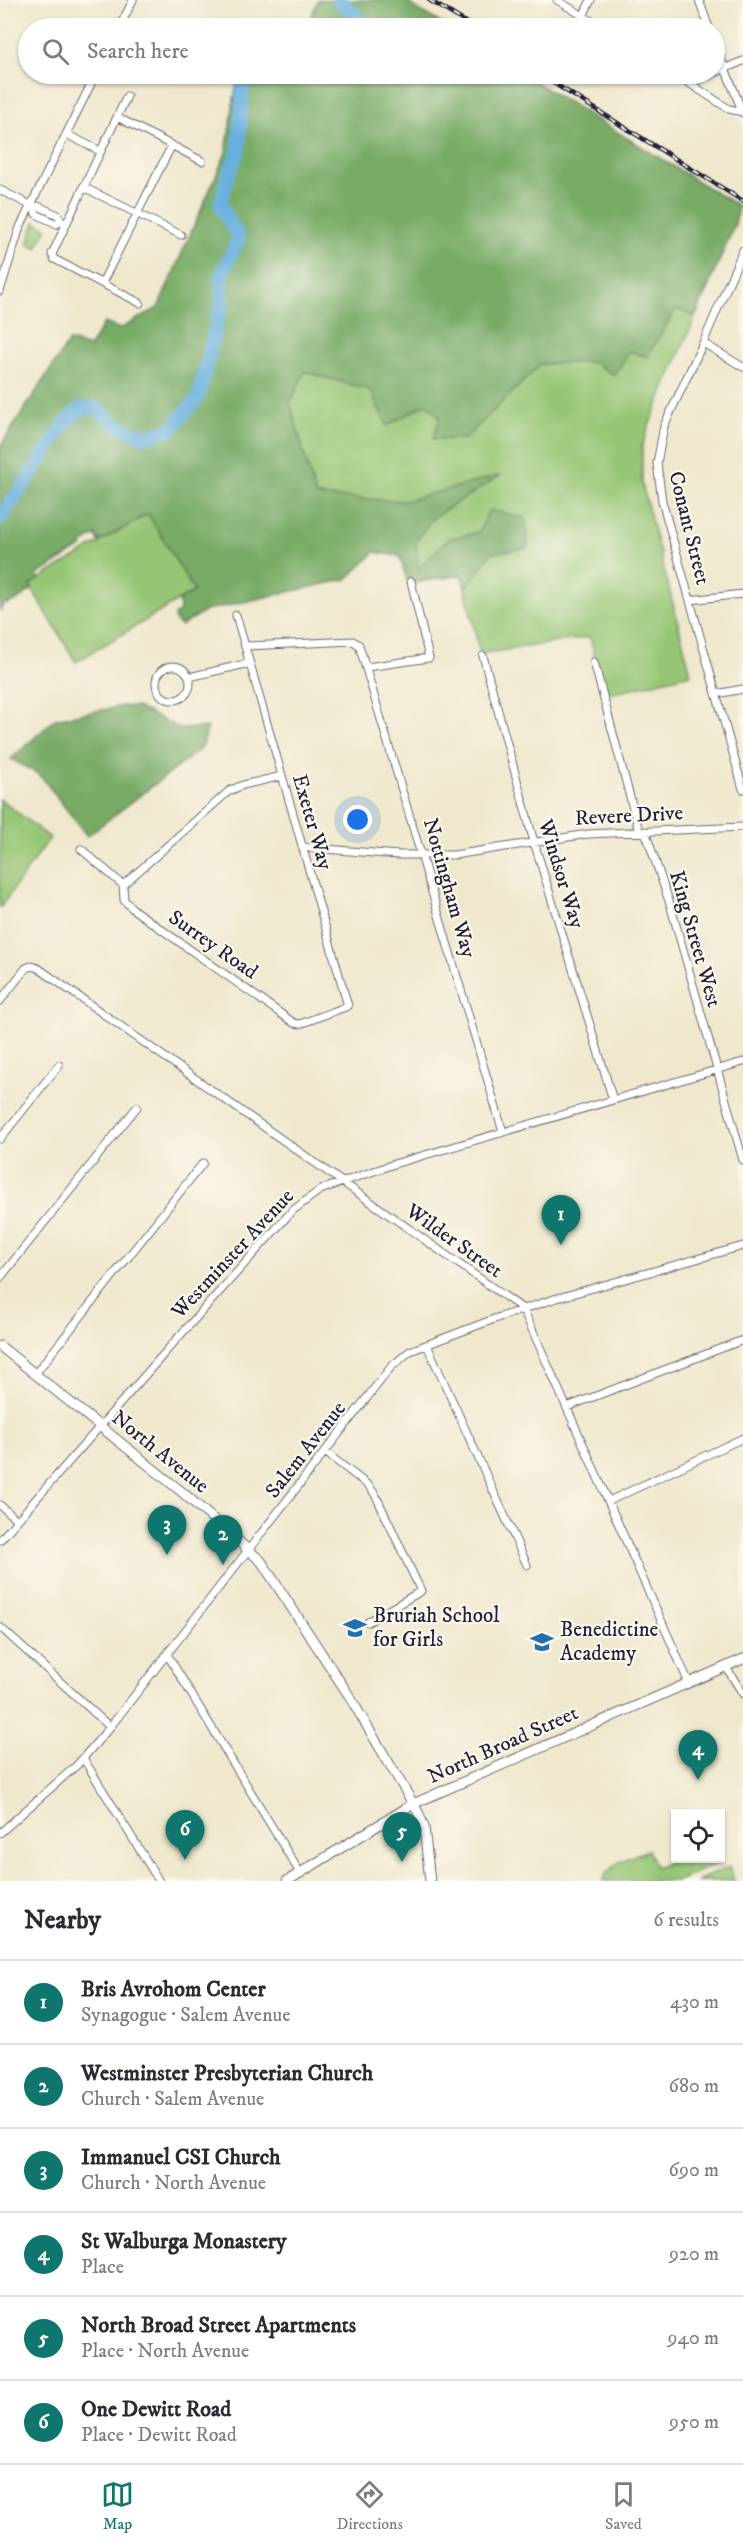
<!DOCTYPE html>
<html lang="en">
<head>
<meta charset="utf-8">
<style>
	:root { --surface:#fff; --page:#f7f7f7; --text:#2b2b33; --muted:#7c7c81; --line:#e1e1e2; --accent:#0f766e }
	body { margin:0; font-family:"IM FELL DW Pica",serif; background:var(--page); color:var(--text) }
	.controls { position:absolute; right:18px; bottom:18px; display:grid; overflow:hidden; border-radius:0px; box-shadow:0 2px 4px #0004 }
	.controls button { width:54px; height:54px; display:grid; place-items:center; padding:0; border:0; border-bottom:2px solid var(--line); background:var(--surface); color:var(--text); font:30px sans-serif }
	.you { position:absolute; left:358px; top:820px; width:21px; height:21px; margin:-15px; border:4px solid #fff; border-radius:50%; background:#1a73e8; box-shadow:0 0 0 9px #1a73e833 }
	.badge { display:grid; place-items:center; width:39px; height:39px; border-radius:50%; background:var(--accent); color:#fff; font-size:20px; font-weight:700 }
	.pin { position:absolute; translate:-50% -50px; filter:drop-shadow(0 2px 3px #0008) }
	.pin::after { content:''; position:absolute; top:32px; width:21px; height:18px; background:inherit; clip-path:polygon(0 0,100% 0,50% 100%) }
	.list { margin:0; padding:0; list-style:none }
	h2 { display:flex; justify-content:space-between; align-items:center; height:78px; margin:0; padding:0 24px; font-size:26px }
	h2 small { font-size:20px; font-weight:400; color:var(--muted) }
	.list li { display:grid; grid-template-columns:39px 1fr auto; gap:18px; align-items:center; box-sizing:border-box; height:84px; padding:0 24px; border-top:2px solid var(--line) }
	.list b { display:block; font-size:22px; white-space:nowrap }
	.list p { margin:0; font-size:20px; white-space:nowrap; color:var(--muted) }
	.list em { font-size:20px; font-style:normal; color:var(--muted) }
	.icon { flex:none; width:33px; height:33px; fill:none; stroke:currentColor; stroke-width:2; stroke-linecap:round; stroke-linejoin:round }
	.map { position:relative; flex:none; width:743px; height:1881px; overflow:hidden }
	.search { position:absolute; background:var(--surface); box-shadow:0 2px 4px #0004; left:18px; right:18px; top:18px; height:66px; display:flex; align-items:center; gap:15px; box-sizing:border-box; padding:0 21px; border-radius:33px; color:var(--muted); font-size:22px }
	.sheet { height:582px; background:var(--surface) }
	nav { display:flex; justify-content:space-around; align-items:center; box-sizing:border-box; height:84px; border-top:2px solid var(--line); background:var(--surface); font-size:16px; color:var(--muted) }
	nav a { display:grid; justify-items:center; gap:3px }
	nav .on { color:var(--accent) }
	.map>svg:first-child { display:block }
	.green { fill:#96c675; stroke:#5c7458; stroke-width:1.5; fill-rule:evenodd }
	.forest { fill:#78ab66; stroke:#4d6650; stroke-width:1.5 }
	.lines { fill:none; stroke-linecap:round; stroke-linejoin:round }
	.river { stroke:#66afde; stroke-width:14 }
	.street-casing { stroke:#6a676e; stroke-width:9 }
	.secondary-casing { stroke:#6a676e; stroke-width:11 }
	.street { stroke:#fff; stroke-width:7 }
	.secondary { stroke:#fff; stroke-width:9 }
	.rail-casing { stroke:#22223b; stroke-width:4.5 }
	.rail { stroke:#fbf7ec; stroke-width:2; stroke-dasharray:7; stroke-linecap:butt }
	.labels { text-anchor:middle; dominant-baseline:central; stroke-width:4.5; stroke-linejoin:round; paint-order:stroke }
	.street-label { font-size:21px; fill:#22223b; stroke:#fbf7ec }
	.poi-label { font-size:21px; fill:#22223b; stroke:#fbf7ec; text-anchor:start }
</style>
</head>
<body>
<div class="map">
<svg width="743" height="1881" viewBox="0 0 743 1881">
	<rect width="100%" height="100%" fill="#fbf7ec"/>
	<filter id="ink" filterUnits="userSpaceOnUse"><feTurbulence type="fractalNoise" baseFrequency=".0167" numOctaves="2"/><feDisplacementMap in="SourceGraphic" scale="12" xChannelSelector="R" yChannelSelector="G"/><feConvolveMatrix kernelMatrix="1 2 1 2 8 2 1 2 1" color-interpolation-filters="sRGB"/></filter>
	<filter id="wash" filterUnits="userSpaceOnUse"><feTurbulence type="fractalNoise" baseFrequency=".008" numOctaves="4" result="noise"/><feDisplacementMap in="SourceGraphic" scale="24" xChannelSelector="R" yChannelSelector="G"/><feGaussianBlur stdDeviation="1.35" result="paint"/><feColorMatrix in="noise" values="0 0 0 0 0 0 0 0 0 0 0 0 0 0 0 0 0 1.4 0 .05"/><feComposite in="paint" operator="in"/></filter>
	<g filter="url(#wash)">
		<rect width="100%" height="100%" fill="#efe8cd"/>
		<path class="green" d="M238,74h284l216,132 -3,18 -87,204 -6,18v38l49,190 -87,21 -14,-58 -110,17 -18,-79 -54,9 -8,-28 -25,-4 -28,27 -153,12 -118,71 -44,-73 -14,11 -15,5 -3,6v-164l69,-106 21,6 14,-24 16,6 38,-21 68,-155zM95,535l4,8 -60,36 -2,-4z
			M35,222l12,6 -10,20 -9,-4z
			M0,799l50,39 -50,70z
			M648,1850l8,18 20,-9 44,-1 1,-3 1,2 -3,6 -42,18h-74c7,-19 26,-23 45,-31z
			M729,1867l5,14h-37z"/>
		<path class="forest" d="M318,0h85l46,28h-168l26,-2z
			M238,74h284l216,132 -3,18 -40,92 -19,-7 -29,48 -17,-6 -16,24 -21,-13 -52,2 -76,75h-32l7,-22 -14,-13 -39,22 -17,-36 -65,-18 -15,31 26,93 89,5 96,-26 -70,44 -15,23 2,27 30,-30 31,-7 10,-22 37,8 1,30 -35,5 -27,35 -4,-14 -53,10 -8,-28 -25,-4 -28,27 -140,31 -26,16 -6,-6 -1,-5 6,-4 -1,-10 15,-10 -46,-77 -48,28 -5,-7 -13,9 1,2 -46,29 2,4 -9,6 2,3 -14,12 -15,5 -3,6v-164l69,-106 21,6 14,-24 16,6 38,-21 68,-155z
			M122,706l15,1 44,22 27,-2 -6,21 -115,88 -47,-61 -29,-16 44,-40z"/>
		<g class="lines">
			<path class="river" d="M339,0l17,15 7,13
				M333,74l9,2 10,-2
				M0,519l69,-100 11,-10 16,-1 23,18 25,11 28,-9 26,-30 24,-96 -1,-26 18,-38 -19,-33 8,-30 10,-22 6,-79"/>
		</g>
	</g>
	<g filter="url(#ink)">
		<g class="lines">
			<g class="street-casing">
				<path id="street" d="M557,0l46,28
					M699,0l10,28
					M583,16l8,-16
					M119,28l14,-28
					M714,41l29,72
					M714,73l29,-12
					M675,74l54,35 14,3
					M689,83l23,-9
					M127,96l-75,158 2,5 86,44
					M117,117l85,44
					M66,134l34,17
					M83,187l98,48
					M0,190l34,17 4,-1 20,9 3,6 4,2
					M34,207l2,7 21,10 4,-3
					M743,250l-40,93 -39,83 -7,37 5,38 81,288
					M102,283l70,-138
					M0,291l20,-64 76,-153
					M703,343l40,24
					M690,600l53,-6
					M245,646l108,-5 6,4 144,487
					M483,656l51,186 79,258
					M594,662l45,169
					M156 683a17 17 0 1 1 34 0a17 17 0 1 1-34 0Z
					M367,667l62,-9 -18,-77
					M189,677l61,-14
					M716,694l27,-5
					M645,831l25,73 73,256
					M302,847l96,8h56l134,-21 155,-7
					M81,849l42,36 1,15 10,10 160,113 6,1 48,-18 -112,-391
					M123,885l106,-94 14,-6 39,-9
					M0,1001l26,-33 5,-2 7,2 485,341 166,374
					M0,1139l59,-74
					M0,1278l137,-171
					M427,1345l100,220
					M35,1374l168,-211
					M567,1407l176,-67
					M325,1452l44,34 7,10 45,95 -53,31
					M609,1501l134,-63
					M0,1505l17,15
					M0,1540l176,-200 116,-129 28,-21 74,-26 349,-102
					M0,1627l110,100
					M167,1654l133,219
					M726,1667l17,27
					M83,1758l76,123
					M0,1833l77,-68 33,-38 281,-360 19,-16 87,-33 57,-19 189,-53"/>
			</g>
			<g class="secondary-casing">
				<path id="secondary" d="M0,1346l182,146 79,69 87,133 70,118 6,15 6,54
					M287,1881l126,-77 330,-145"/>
			</g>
			<use href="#street" class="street"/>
			<use href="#secondary" class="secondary"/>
			<g class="rail-casing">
				<path id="rail" d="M429,0l46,28
					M539,74l204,127"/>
			</g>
			<use href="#rail" class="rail"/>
		</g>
	</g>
	<defs>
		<g id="school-bare" transform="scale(1.8)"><path d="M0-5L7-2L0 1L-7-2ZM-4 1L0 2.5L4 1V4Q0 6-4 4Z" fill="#1f6fb2" stroke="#fbf7ec" stroke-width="2.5" paint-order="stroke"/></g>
	</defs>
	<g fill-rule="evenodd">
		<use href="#school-bare" x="355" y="1628"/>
		<use href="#school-bare" x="542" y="1642"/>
	</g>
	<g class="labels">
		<g class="street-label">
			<text transform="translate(689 528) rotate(76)">Conant Street</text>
			<text transform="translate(629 816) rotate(-3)">Revere Drive</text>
			<text transform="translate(312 822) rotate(74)">Exeter Way</text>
			<text transform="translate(561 874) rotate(73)">Windsor Way</text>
			<text transform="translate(449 888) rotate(74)">Nottingham Way</text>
			<text transform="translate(695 939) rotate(74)">King Street West</text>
			<text transform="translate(213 945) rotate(35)">Surrey Road</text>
			<text transform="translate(454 1241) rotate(35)">Wilder Street</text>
			<text transform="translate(233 1254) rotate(-47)">Westminster Avenue</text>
			<text transform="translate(306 1450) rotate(-52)">Salem Avenue</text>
			<text transform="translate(160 1452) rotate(39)">North Avenue</text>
			<text transform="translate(503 1745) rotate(-24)">North Broad Street</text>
		</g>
		<g class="poi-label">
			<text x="373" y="1616">Bruriah School<tspan x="373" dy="24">for Girls</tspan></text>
			<text x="560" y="1630">Benedictine<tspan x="560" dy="24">Academy</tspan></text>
		</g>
	</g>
</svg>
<div class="controls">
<button><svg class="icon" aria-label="locate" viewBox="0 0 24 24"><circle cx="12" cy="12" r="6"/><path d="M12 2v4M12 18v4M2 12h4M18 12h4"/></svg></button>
</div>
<div class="you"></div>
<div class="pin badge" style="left:561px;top:1245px">1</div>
<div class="pin badge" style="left:223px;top:1565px">2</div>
<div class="pin badge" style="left:167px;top:1555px">3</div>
<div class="pin badge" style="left:698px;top:1780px">4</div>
<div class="pin badge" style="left:402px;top:1862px">5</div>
<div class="pin badge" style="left:185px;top:1860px">6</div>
<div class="search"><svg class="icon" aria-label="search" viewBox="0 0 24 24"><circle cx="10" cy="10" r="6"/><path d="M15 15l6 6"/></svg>Search here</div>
</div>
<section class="sheet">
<h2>Nearby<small>6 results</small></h2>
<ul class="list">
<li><span class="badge">1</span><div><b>Bris Avrohom Center</b><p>Synagogue · Salem Avenue</p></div><em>430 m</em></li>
<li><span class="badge">2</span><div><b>Westminster Presbyterian Church</b><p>Church · Salem Avenue</p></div><em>680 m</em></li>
<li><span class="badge">3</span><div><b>Immanuel CSI Church</b><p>Church · North Avenue</p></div><em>690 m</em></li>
<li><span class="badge">4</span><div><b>St Walburga Monastery</b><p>Place</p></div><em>920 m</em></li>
<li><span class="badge">5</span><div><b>North Broad Street Apartments</b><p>Place · North Avenue</p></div><em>940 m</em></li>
<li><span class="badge">6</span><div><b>One Dewitt Road</b><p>Place · Dewitt Road</p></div><em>950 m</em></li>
</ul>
</section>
<nav>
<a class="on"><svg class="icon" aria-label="map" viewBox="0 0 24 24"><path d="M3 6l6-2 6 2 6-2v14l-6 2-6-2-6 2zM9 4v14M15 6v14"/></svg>Map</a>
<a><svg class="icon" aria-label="directions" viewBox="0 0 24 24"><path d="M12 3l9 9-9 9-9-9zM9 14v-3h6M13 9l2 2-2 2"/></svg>Directions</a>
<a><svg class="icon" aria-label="saved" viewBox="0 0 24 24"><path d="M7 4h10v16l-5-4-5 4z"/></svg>Saved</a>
</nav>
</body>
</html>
